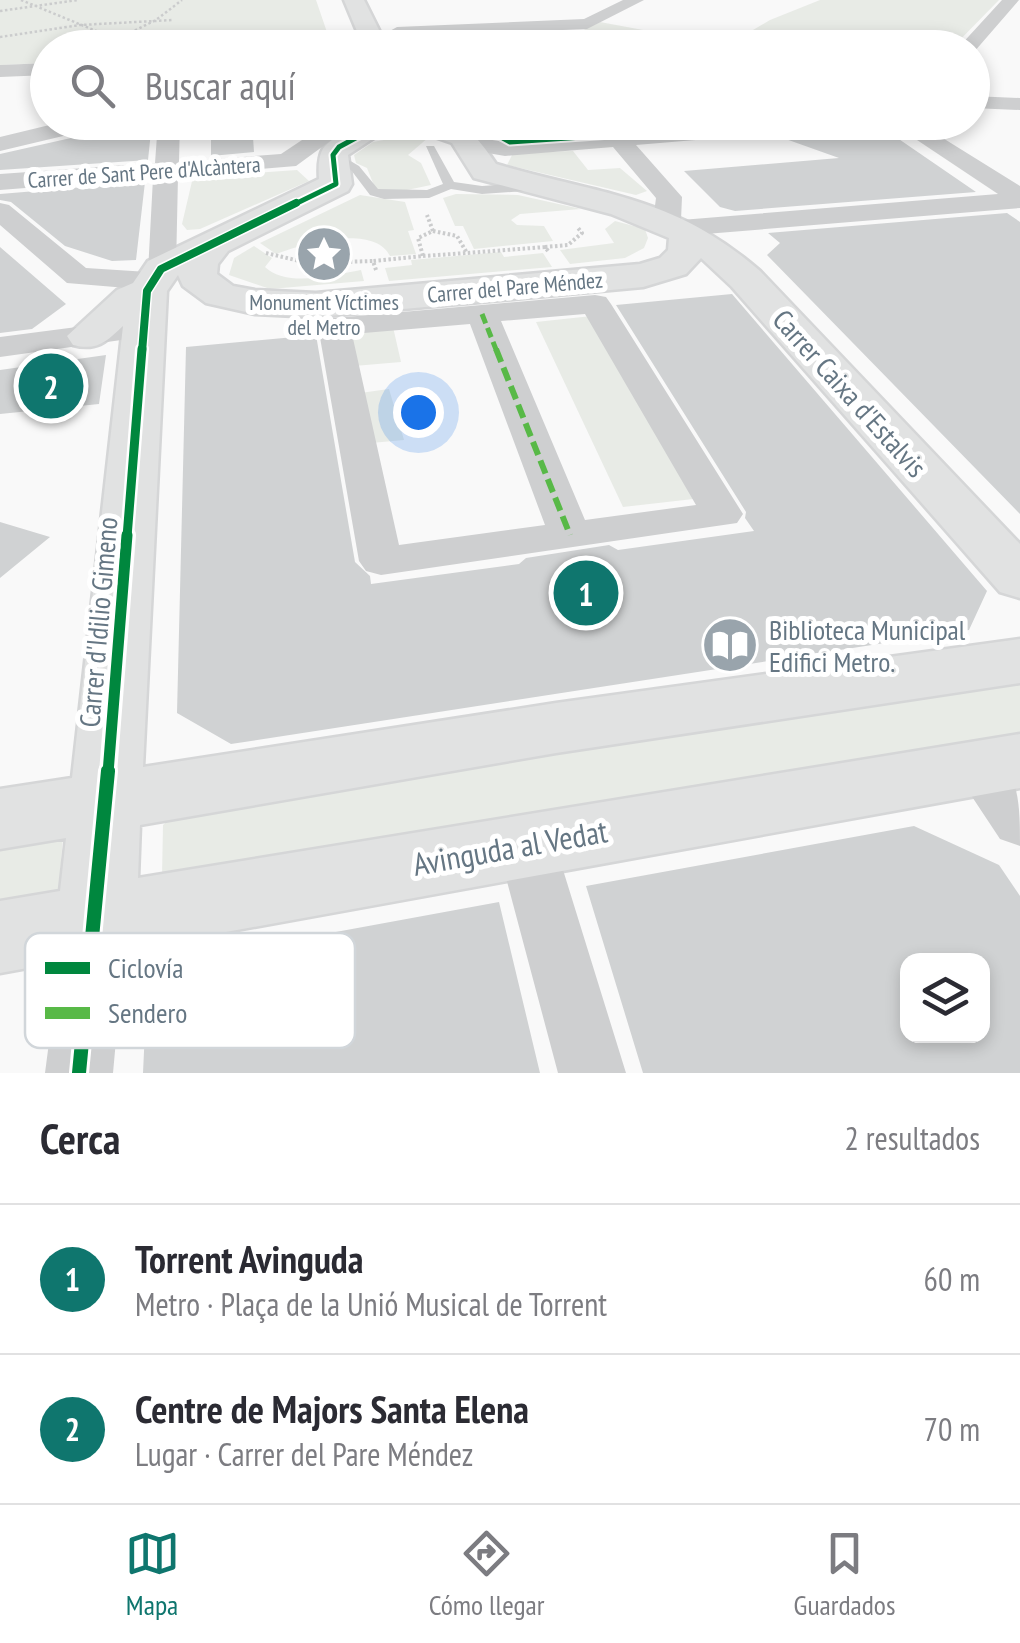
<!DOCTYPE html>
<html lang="es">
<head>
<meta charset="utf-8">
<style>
	:root { --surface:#fff; --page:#f7f7f7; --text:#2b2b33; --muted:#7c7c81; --line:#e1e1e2; --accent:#0f766e }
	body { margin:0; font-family:"PT Sans Narrow",sans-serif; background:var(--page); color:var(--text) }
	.controls { position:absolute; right:30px; bottom:30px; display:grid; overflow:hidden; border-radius:20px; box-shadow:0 5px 15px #0003 }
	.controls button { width:90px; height:90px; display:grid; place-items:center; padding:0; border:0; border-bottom:2px solid var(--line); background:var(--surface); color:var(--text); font:50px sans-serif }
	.you { position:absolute; left:418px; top:412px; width:35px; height:35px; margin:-25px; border:8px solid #fff; border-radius:50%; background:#1a73e8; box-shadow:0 0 0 15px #1a73e833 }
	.badge { display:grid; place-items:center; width:65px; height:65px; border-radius:50%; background:var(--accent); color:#fff; font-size:32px; font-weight:700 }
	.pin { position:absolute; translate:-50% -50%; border:5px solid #fff; box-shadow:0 2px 10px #0006 }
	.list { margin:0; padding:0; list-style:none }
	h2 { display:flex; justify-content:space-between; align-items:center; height:130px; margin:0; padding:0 40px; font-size:42px }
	h2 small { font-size:32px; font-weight:400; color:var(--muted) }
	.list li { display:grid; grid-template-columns:65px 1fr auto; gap:30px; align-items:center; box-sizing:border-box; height:150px; padding:0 40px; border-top:2px solid var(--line) }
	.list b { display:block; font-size:38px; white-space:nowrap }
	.list p { margin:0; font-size:32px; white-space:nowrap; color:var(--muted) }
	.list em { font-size:32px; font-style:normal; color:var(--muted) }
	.icon { flex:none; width:55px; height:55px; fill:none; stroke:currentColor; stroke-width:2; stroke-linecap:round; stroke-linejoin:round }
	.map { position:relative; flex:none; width:1020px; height:1073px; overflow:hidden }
	.search { position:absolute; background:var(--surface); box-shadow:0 5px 15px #0003; left:30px; right:30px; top:30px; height:110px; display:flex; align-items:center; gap:25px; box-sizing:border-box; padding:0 35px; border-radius:55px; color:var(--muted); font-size:38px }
	.sheet { height:430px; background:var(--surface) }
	nav { display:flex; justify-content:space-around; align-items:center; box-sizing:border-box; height:140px; border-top:2px solid var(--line); background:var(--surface); font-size:28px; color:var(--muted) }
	nav a { display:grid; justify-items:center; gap:5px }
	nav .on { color:var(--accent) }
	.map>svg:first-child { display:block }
	.green { fill:#e8ebe6 }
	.building { fill:#d0d2d3; fill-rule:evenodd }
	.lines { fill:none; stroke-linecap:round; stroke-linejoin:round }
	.secondary-casing { stroke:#d5d6d7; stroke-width:5 }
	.path-far1 { stroke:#cbcccd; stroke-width:2.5; stroke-dasharray:2.5 2.5; stroke-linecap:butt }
	.path { stroke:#cbcccd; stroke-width:4; stroke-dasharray:2.5 2.5; stroke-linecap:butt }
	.lane { fill:#cecfd0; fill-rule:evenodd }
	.street { fill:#cecfd0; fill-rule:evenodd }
	.secondary { fill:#e1e2e2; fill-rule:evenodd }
	.quiet-far1 { stroke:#58b947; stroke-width:5; stroke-dasharray:10 5; stroke-linecap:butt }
	.quiet { stroke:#58b947; stroke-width:6; stroke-dasharray:14 6; stroke-linecap:butt }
	.cycleway-far4-casing { stroke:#fff; stroke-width:9 }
	.cycleway-far3-casing { stroke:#fff; stroke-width:11 }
	.cycleway-far2-casing { stroke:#fff; stroke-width:14 }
	.cycleway-far1-casing { stroke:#fff; stroke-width:18 }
	.cycleway-casing { stroke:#fff; stroke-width:20 }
	.cycleway-far4 { stroke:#00873e; stroke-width:5 }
	.cycleway-far3 { stroke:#00873e; stroke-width:8 }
	.cycleway-far2 { stroke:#00873e; stroke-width:9 }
	.cycleway-far1 { stroke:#00873e; stroke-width:11 }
	.cycleway { stroke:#00873e; stroke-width:14 }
	.labels { text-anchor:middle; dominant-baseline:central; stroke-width:10; stroke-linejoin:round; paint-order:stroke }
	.far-street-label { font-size:22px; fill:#657683; stroke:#fff }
	.far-poi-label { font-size:22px; fill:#657683; stroke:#fff }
	.street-label { font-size:28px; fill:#657683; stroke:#fff }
	.poi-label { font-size:28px; fill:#657683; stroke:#fff; text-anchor:start }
	.near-street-label { font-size:32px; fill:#657683; stroke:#fff }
	.key { fill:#fff; stroke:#d1d6da; stroke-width:2.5 }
	.key-label { font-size:28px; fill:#657683 }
</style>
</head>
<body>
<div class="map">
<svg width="1020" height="1073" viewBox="0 0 1020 1073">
	<rect width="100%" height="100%" fill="#f9f9f9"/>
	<path class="green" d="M0,0h316l13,38h-125l-45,9 -111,1 -1,15 -47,2z
		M820,0h179l-46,47 -187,1 -35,-5 39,-23z
		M600,22l124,23 -134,3 -29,-7z
		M400,137h29l-21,18 13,8 10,22 -43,9 -13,-6 -8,-20 -11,-5 -2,-8 19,-13z
		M573,151l15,19 32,-2 27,23 -11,4 -129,-30 6,-12z
		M297,170l12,11 -109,48 -13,1 -5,-6 11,-47z
		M456,194l62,1 63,14 -61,5 -9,6 6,5 27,1 9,15 -79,8 -11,-23h-8l-12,-28z
		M360,195l45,7 9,28 -6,1 8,23 -26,2c-16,-33 -88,-12 -114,-2l-16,-11z
		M615,221l30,8 3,9 -4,10 -19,10 -55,6 -10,-14 54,-7 -9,-14z
		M254,246l18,12 -7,9c22,21 68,8 96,3l3,11 -94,8 -41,-14 5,-17z
		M501,252l3,5 39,-4 9,14 -163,14 -4,-13 27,-3 -1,-5z
		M601,315l110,182 -88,10 -87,-185z
		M393,327l8,35 -47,4 -6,-35z
		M389,389l15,51 -33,3 -11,-50z
		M1020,676v62l-858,138 1,-51 12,-12z
		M63,836l-4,54 -6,10 -53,15v-72z"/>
	<path class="building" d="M108,122h44l-4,38 -148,10v-16l102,-23z
		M211,122h41l2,30 -43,4z
		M841,122h33l102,70 -241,19 -15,-4 -36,-36 155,-13 -59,-21 46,-4z
		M145,182l-9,78 -24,1 -47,-15 -54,-44 -11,-2v-6z
		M1007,213l13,9v292l-253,-259 13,-12 -12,-10z
		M0,247l66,57 -34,25 -32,4z
		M732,294l255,297 -18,39 -738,114 -54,-31 9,-366 130,-12 39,227 15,14 1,8 148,-20 7,-6 83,-13 9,5 136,-19 -9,-13 1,-6 -130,-207z
		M106,355l-7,49 -99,10v-44z
		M0,522l50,15 -50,41z
		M914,826l85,39 21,31v177h-377l-57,-187zM908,960h74v76h-74z
		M499,902l41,171h-397l2,-43 71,-76z"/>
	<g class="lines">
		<g class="secondary-casing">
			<path id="secondary" d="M344,0h20l24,48h-24z
				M359,122h28l2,6 -41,27 4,29 -4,7 -120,60 -10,13 -1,10 16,12 22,4 61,3 324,-29 20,-6 8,-8 1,-12 -58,-24 -137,-36 -22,-35 -43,-15 -4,-6c54,0 60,-4 91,42 105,31 177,31 264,107l260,273v54l-20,-6 -268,-305 -31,-29 -15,16 -43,13 -327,30 -61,-3 -49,-11 -23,-17 -5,-11 -11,16 -24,476 413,-64 464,-64v44l-464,70 -416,72 -2,53 882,-144v54l-1020,185v-72l60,-10 6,-53 -66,11v-60l72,-11 51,-452c-17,16 -26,25 -50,19l-6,-9 50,-46 16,-7 15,-22 171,-82c-3,-43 14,-34 40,-57z"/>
		</g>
		<path class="path-far1" d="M21,0l97,40
			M0,11l78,-11
			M0,37l80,-12 93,-5
			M99,48l57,-28 26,-20"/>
		<path class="path" d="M433,231l24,5 10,17 78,-6
			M548,251l-3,-4 23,-2 14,-12 -4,-5
			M266,253l42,10 65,-2
			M423,256l44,-3
			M376,270l-3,-9 50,-5 -5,-18 15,-7 -6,-16"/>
		<path class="lane" d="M645,122h16l-5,3z
			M426,146h8l20,36 28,4 56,-4 6,4 -6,4 -56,4 -31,-5 -22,9 -45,1 -14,-4 -19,-25 -24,-15 10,-2 22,13 19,23 49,1 16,-6z"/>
		<path class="street" d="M623,0h21l-57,29 -190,8 -9,-5 9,-5 187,-8z
			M1002,0h17l-45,52 -2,-4h-14z
			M300,32l17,3 6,13h-18l-5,-6 -133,6 9,-6z
			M48,63v12l-48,2v-12z
			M972,96l48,2v12l-48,-2z
			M62,122h42l-3,5 -101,24v-14z
			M158,122h22l-1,40 102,-8 48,-32h27l-60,44 -118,10 -2,93 -13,8 3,4 -4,6 -11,3 -84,-7 -67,-58v-22l9,2 77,63 62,4 5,-94 -153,12v-16l155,-11z
			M597,122h19l9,10 115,-10h97l-11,7 -190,16 46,52 -1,23 317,-26 -108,-72h27l103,64v22l-339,28 -24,-9 -4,-6 3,-23 -43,-51 -108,9 -46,-8 -4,-5 12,-7 38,6 97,-8z
			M595,295l11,2 5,7 132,210 -6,9 -356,52 -15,-4 -7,-10 -41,-235 5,-7zM585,314l111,191 -111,15 -84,-199zM470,324l75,201 -146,20 -47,-211z
			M146,318l11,3 5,7 -5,7 -157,22v-20z
			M980,747c40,16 40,56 40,99l-20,-7 -47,-71 8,-15z
			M526,820l20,7 9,17 71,229h-68l-61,-229 9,-17z
			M96,893l22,8 9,19 -14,153h-68l20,-153 9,-19z"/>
		<use href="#secondary" class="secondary"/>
		<path class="quiet-far1" d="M482,314l15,38"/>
		<path class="quiet" d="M496,349l74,186"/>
		<g class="cycleway-far4-casing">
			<path id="cycleway-far4" d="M474,122l36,20 292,-20
				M291,206l45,-22 -3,-29 6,-8 35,-19 -1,-6"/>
		</g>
		<g class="cycleway-far3-casing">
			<path id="cycleway-far3" d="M142,352l5,-61 14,-22 135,-66"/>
		</g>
		<g class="cycleway-far2-casing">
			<path id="cycleway-far2" d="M127,537l15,-188"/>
		</g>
		<g class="cycleway-far1-casing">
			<path id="cycleway-far1" d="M108,773l19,-238"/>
		</g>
		<g class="cycleway-casing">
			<path id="cycleway" d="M79,1073l29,-302"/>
		</g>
		<use href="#cycleway-far4" class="cycleway-far4"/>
		<use href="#cycleway-far3" class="cycleway-far3"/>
		<use href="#cycleway-far2" class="cycleway-far2"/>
		<use href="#cycleway-far1" class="cycleway-far1"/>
		<use href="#cycleway" class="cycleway"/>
	</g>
	<defs>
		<g id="sight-disc" transform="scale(2.875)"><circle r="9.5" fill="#99a4ac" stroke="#fff"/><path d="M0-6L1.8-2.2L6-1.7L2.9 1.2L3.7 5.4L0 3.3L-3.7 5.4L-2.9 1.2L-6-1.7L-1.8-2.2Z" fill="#fff"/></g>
		<g id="library-disc" transform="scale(2.875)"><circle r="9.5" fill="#99a4ac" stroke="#fff"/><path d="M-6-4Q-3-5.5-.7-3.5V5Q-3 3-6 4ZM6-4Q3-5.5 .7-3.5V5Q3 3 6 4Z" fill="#fff"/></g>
	</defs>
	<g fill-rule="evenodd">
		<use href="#sight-disc" x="324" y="254"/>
		<use href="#library-disc" x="730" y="645"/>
	</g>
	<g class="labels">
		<g class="far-street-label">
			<text transform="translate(144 172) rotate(-4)">Carrer de Sant Pere d'Alcàntera</text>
			<text transform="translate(515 287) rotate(-5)">Carrer del Pare Méndez</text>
		</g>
		<g class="far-poi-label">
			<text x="324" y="302">Monument Víctimes<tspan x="324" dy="25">del Metro</tspan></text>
		</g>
		<g class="street-label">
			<text transform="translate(850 393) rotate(48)">Carrer Caixa d'Estalvis</text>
			<text transform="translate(98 622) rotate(-85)">Carrer d'Idilio Gimeno</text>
		</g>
		<g class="poi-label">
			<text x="769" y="629">Biblioteca Municipal<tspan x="769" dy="32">Edifici Metro.</tspan></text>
		</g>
		<g class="near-street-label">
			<text transform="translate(510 847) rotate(-10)">Avinguda al Vedat</text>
		</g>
	</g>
	<rect x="25" y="933" width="330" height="115" rx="15" class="key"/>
	<rect x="45" y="962" width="45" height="12" fill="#00873e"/>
	<rect x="45" y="1007" width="45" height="12" fill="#58b947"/>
	<g class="key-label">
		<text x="108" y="978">Ciclovía</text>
		<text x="108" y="1023">Sendero</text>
	</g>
</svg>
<div class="controls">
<button><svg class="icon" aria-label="layers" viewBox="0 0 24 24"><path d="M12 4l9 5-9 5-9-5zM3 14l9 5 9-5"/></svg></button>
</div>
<div class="you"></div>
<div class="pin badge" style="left:586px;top:593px">1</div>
<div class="pin badge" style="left:51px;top:386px">2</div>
<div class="search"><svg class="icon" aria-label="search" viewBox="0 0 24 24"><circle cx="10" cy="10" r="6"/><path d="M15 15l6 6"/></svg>Buscar aquí</div>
</div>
<section class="sheet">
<h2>Cerca<small>2 resultados</small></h2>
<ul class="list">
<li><span class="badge">1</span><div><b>Torrent Avinguda</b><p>Metro · Plaça de la Unió Musical de Torrent</p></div><em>60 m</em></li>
<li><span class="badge">2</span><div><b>Centre de Majors Santa Elena</b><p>Lugar · Carrer del Pare Méndez</p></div><em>70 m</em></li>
</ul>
</section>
<nav>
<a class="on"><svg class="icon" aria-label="map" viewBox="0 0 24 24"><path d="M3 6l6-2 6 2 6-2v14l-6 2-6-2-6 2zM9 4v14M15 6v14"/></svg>Mapa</a>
<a><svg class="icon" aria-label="directions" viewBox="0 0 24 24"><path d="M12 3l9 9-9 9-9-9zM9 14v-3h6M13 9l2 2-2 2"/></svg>Cómo llegar</a>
<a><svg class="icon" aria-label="saved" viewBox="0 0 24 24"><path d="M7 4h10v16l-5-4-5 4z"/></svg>Guardados</a>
</nav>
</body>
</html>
